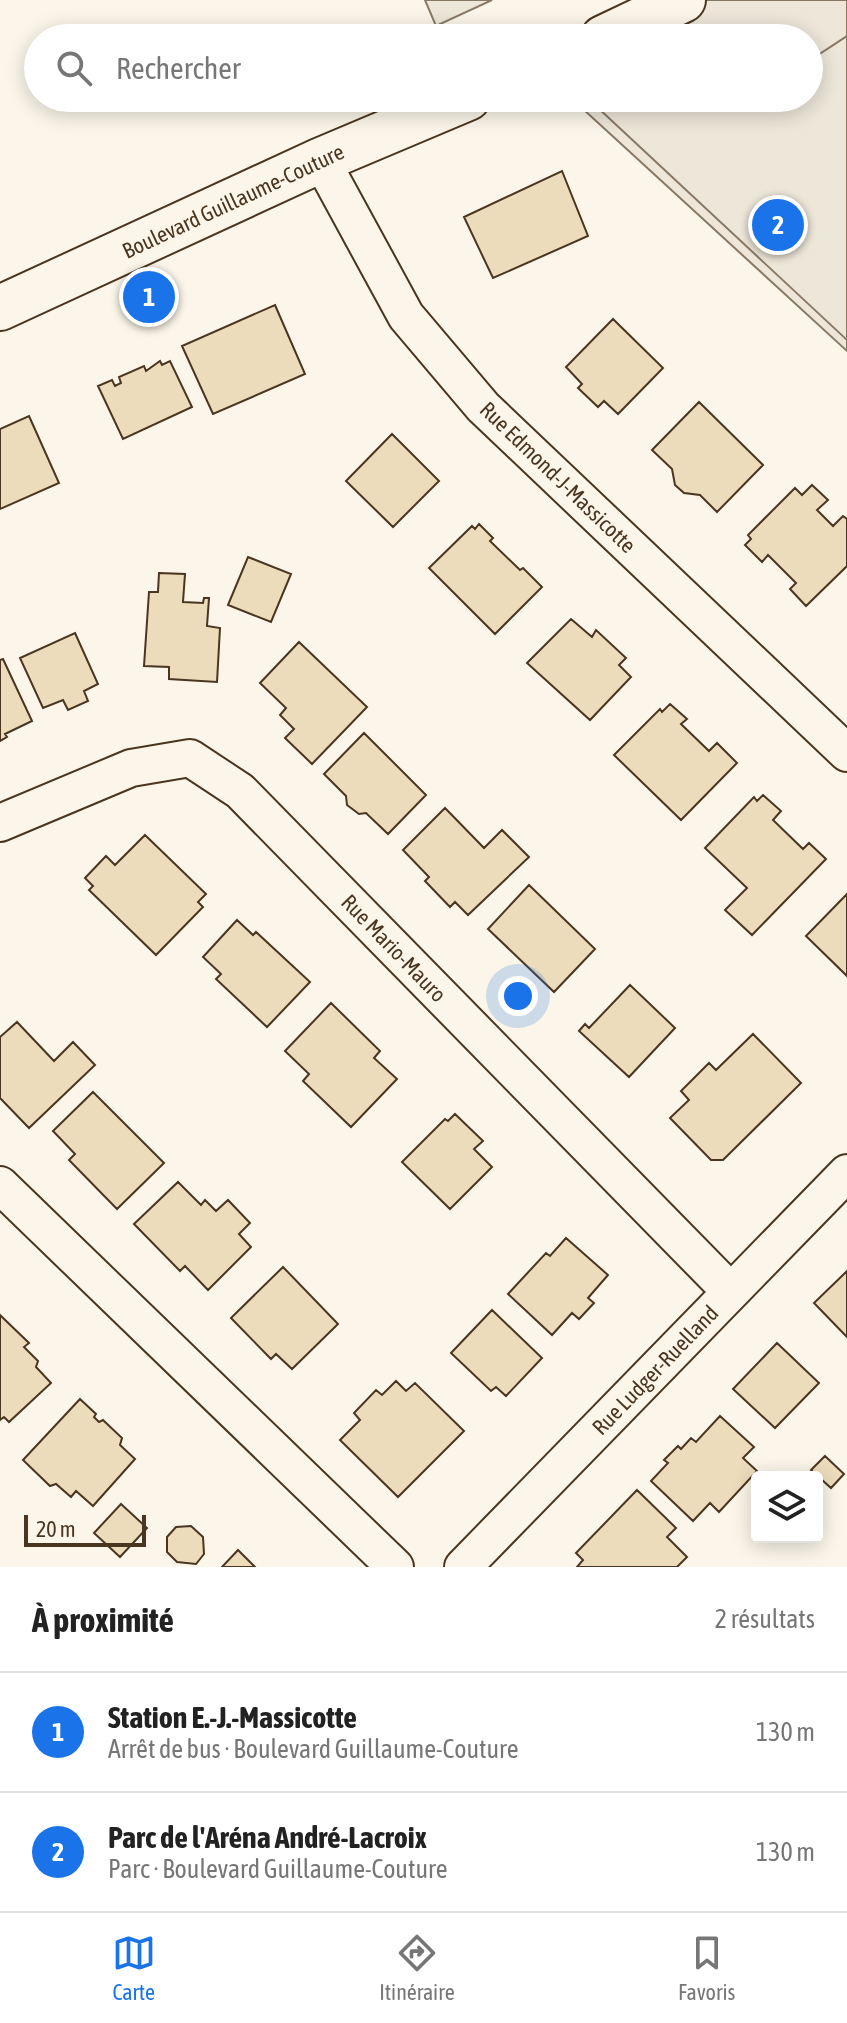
<!DOCTYPE html>
<html lang="fr">
<head>
<meta charset="utf-8">
<style>
	:root { --surface:#fff; --page:#f2f2f2; --text:#222; --muted:#767676; --line:#e0e0e0; --accent:#1a73e8 }
	body { margin:0; font-family:"Asap Condensed",sans-serif; background:var(--page); color:var(--text) }
	.controls { position:absolute; right:24px; bottom:24px; display:grid; overflow:hidden; border-radius:8px; box-shadow:0 4px 20px #0003 }
	.controls button { width:72px; height:72px; display:grid; place-items:center; padding:0; border:0; border-bottom:2px solid var(--line); background:var(--surface); color:var(--text); font:40px sans-serif }
	.scale { position:absolute; left:24px; bottom:20px; width:122px; box-sizing:border-box; padding-left:8px; border:4px solid #4a3520; border-top:0; font-size:22px; line-height:28px; white-space:nowrap; color:#4a3520; -webkit-text-stroke:6px #fbf6e9; paint-order:stroke }
	.you { position:absolute; left:518px; top:996px; width:28px; height:28px; margin:-20px; border:6px solid #fff; border-radius:50%; background:#1a73e8; box-shadow:0 0 0 12px #1a73e833 }
	.badge { display:grid; place-items:center; width:52px; height:52px; border-radius:50%; background:var(--accent); color:#fff; font-size:26px; font-weight:700 }
	.pin { position:absolute; translate:-50% -50%; border:4px solid #fff; box-shadow:0 2px 8px #0006 }
	.list { margin:0; padding:0; list-style:none }
	h2 { display:flex; justify-content:space-between; align-items:center; height:104px; margin:0; padding:0 32px; font-size:34px }
	h2 small { font-size:26px; font-weight:400; color:var(--muted) }
	.list li { display:grid; grid-template-columns:52px 1fr auto; gap:24px; align-items:center; box-sizing:border-box; height:120px; padding:0 32px; border-top:2px solid var(--line) }
	.list b { display:block; font-size:30px; white-space:nowrap }
	.list p { margin:0; font-size:26px; white-space:nowrap; color:var(--muted) }
	.list em { font-size:26px; font-style:normal; color:var(--muted) }
	.icon { flex:none; width:44px; height:44px; fill:none; stroke:currentColor; stroke-width:2; stroke-linecap:round; stroke-linejoin:round }
	.map { position:relative; flex:none; width:847px; height:1567px; overflow:hidden }
	.search { position:absolute; background:var(--surface); box-shadow:0 4px 20px #0003; left:24px; right:24px; top:24px; height:88px; display:flex; align-items:center; gap:20px; box-sizing:border-box; padding:0 28px; border-radius:44px; color:var(--muted); font-size:30px }
	.sheet { height:344px; background:var(--surface) }
	nav { display:flex; justify-content:space-around; align-items:center; box-sizing:border-box; height:112px; border-top:2px solid var(--line); background:var(--surface); font-size:22px; color:var(--muted) }
	nav a { display:grid; justify-items:center; gap:4px }
	nav .on { color:var(--accent) }
	.map>svg:first-child { display:block }
	.green { fill:#ede6d9; stroke:#887966; stroke-width:2 }
	.parking { fill:#ede7d9; stroke:#887966; stroke-width:2 }
	.building { fill:#ecdcbc; stroke:#4a3520; stroke-width:2 }
	.lines { fill:none; stroke-linecap:round; stroke-linejoin:round }
	.minor-casing { stroke:#4a3520; stroke-width:40 }
	.primary-casing { stroke:#4a3520; stroke-width:48 }
	.minor { stroke:#fbf6e9; stroke-width:36 }
	.primary { stroke:#fbf6e9; stroke-width:44 }
	.labels { text-anchor:middle; dominant-baseline:central; stroke-width:6; stroke-linejoin:round; paint-order:stroke }
	.street-label { font-size:22px; fill:#4a3520; stroke:#fbf6e9 }
</style>
</head>
<body>
<div class="map">
<svg width="847" height="1567" viewBox="0 0 847 1567">
	<rect width="100%" height="100%" fill="#fbf6e9"/>
	<path class="green" d="M683,0h164v351l-276,-253h238v-60h-206z"/>
	<path class="parking" d="M425,0h67l-56,26z
		M847,36v304l-251,-234 18,-8h195v-37z"/>
	<path class="building" d="M562,171l26,65 -95,42 -29,-61z
		M275,305l30,69 -92,40 -31,-68z
		M613,319l50,49 -45,46 -14,-13 -6,6 -20,-19 4,-4 -16,-17z
		M160,361l2,4 8,-4 22,46 -69,32 -25,-53 14,-6 3,6 6,-3 -2,-6 25,-11 2,5z
		M699,402l64,63 -46,47 -17,-17 -16,-2 -9,-8 -3,-16 -20,-19z
		M29,416l30,67 -59,26v-80z
		M392,434l47,47 -46,46 -47,-46z
		M812,485l16,15 -11,10 16,16 10,-10 4,3v47l-41,40 -16,-17 6,-6 -28,-28 -6,7 -17,-17 6,-6 -3,-4 47,-47 7,7z
		M479,524l14,14 -3,3 30,29 3,-2 19,19 -47,47 -66,-66 43,-42 3,3z
		M248,557l43,17 -20,48 -43,-17z
		M159,573l26,1 -2,28 20,1 1,-5h5l-2,28 13,2 -3,54 -48,-3v-12l-25,-1 5,-74h9z
		M571,619l21,18 4,-7 30,28 -7,7 12,12 -41,43 -63,-57z
		M75,633l23,51 -14,7 4,10 -20,9 -5,-10 -20,8 -23,-50z
		M299,642l68,65 -55,57 -27,-26 9,-9 -14,-14 6,-7 -26,-25z
		M3,659l29,62 -27,13 2,3 -7,4v-81z
		M670,704l17,15 -6,5 28,27 8,-8 20,20 -56,57 -67,-65 46,-46 2,3z
		M364,733l62,62 -38,39 -22,-21 -7,1 -12,-9 -1,-9 -22,-22z
		M763,795l18,16 -8,9 30,29 6,-6 17,16 -74,76 -27,-25 22,-22 -42,-40 49,-51 3,4z
		M445,808l39,40 18,-18 27,27 -61,58 -13,-13 -5,5 -25,-26 4,-4 -26,-27z
		M145,835l61,59 -8,8 5,5 -47,48 -67,-65 4,-4 -8,-8 21,-22 9,9z
		M529,885l66,64 -41,43 -66,-63z
		M847,894v82l-41,-40z
		M237,920l16,15 3,-3 54,50 -43,45 -51,-48 5,-5 -18,-17z
		M630,985l45,43 -46,49 -50,-46 6,-7 4,4z
		M331,1003l49,48 -6,7 23,21 -46,48 -48,-46 6,-7 -24,-23z
		M17,1022l37,39 19,-19 22,23 -66,63 -29,-30v-61z
		M753,1034l48,49 -78,77h-12l-41,-42 19,-18 -8,-9 28,-28 7,7z
		M93,1092l71,71 -47,46 -48,-49 6,-6 -22,-23z
		M455,1114l28,27 -9,8 18,18 -42,42 -48,-47 43,-43 3,2z
		M178,1182l23,23 4,-5 11,11 12,-11 22,23 -11,11 12,13 -43,43 -23,-24 -5,5 -46,-47z
		M566,1238l42,37 -20,23 6,5 -15,16 -7,-6 -20,22 -44,-41 38,-41 4,3z
		M283,1267l55,57 -46,45 -16,-15 -5,5 -40,-41z
		M847,1271v66l-33,-34z
		M492,1310l50,48 -36,38 -10,-9 -5,4 -40,-38z
		M0,1315l29,28 -5,4 14,14 -2,6 15,16 -42,39 -5,-5 -4,3z
		M777,1343l42,40 -44,45 -42,-39z
		M396,1381l10,10 9,-8 49,48 -66,66 -58,-57 20,-20 -6,-7 22,-23 6,5z
		M80,1399l16,15 -2,3 5,5 4,-2 19,18 -2,7 15,14 -42,47 -17,-15 -5,6 -15,-13 -6,2 -27,-26z
		M720,1416l34,31 -11,11 14,13 -38,41 -9,-9 -17,18 -42,-40 17,-18 -4,-3 14,-14 3,3 10,-11 5,4z
		M825,1456l19,18 -13,14 -20,-18z
		M637,1490l39,38 -9,9 20,20 -10,10h-100l6,-7 -7,-7z
		M121,1504l26,24 -27,29 -26,-24z
		M191,1526l12,11 1,17 -8,10 -19,-2 -10,-10v-15l9,-10z
		M238,1550l17,17h-33z"/>
	<g class="lines">
		<g class="minor-casing">
			<path id="minor" d="M321,160l85,156 77,91 364,346
				M0,823l131,-55 59,-10 50,33 491,501
				M0,1185l395,382
				M463,1567l384,-394"/>
		</g>
		<g class="primary-casing">
			<path id="primary" d="M603,38l80,-38
				M0,308l321,-148 147,-62"/>
		</g>
		<use href="#minor" class="minor"/>
		<use href="#primary" class="primary"/>
	</g>
	<g class="labels">
		<g class="street-label">
			<text transform="translate(233 201) rotate(-25)">Boulevard Guillaume-Couture</text>
			<text transform="translate(558 477) rotate(44)">Rue Edmond-J-Massicotte</text>
			<text transform="translate(394 948) rotate(46)">Rue Mario-Mauro</text>
			<text transform="translate(655 1370) rotate(-46)">Rue Ludger-Ruelland</text>
		</g>
	</g>
</svg>
<div class="controls">
<button><svg class="icon" aria-label="layers" viewBox="0 0 24 24"><path d="M12 4l9 5-9 5-9-5zM3 14l9 5 9-5"/></svg></button>
</div>
<div class="scale">20 m</div>
<div class="you"></div>
<div class="pin badge" style="left:149px;top:297px">1</div>
<div class="pin badge" style="left:778px;top:225px">2</div>
<div class="search"><svg class="icon" aria-label="search" viewBox="0 0 24 24"><circle cx="10" cy="10" r="6"/><path d="M15 15l6 6"/></svg>Rechercher</div>
</div>
<section class="sheet">
<h2>À proximité<small>2 résultats</small></h2>
<ul class="list">
<li><span class="badge">1</span><div><b>Station E.-J.-Massicotte</b><p>Arrêt de bus · Boulevard Guillaume-Couture</p></div><em>130 m</em></li>
<li><span class="badge">2</span><div><b>Parc de l'Aréna André-Lacroix</b><p>Parc · Boulevard Guillaume-Couture</p></div><em>130 m</em></li>
</ul>
</section>
<nav>
<a class="on"><svg class="icon" aria-label="map" viewBox="0 0 24 24"><path d="M3 6l6-2 6 2 6-2v14l-6 2-6-2-6 2zM9 4v14M15 6v14"/></svg>Carte</a>
<a><svg class="icon" aria-label="directions" viewBox="0 0 24 24"><path d="M12 3l9 9-9 9-9-9zM9 14v-3h6M13 9l2 2-2 2"/></svg>Itinéraire</a>
<a><svg class="icon" aria-label="saved" viewBox="0 0 24 24"><path d="M7 4h10v16l-5-4-5 4z"/></svg>Favoris</a>
</nav>
</body>
</html>
